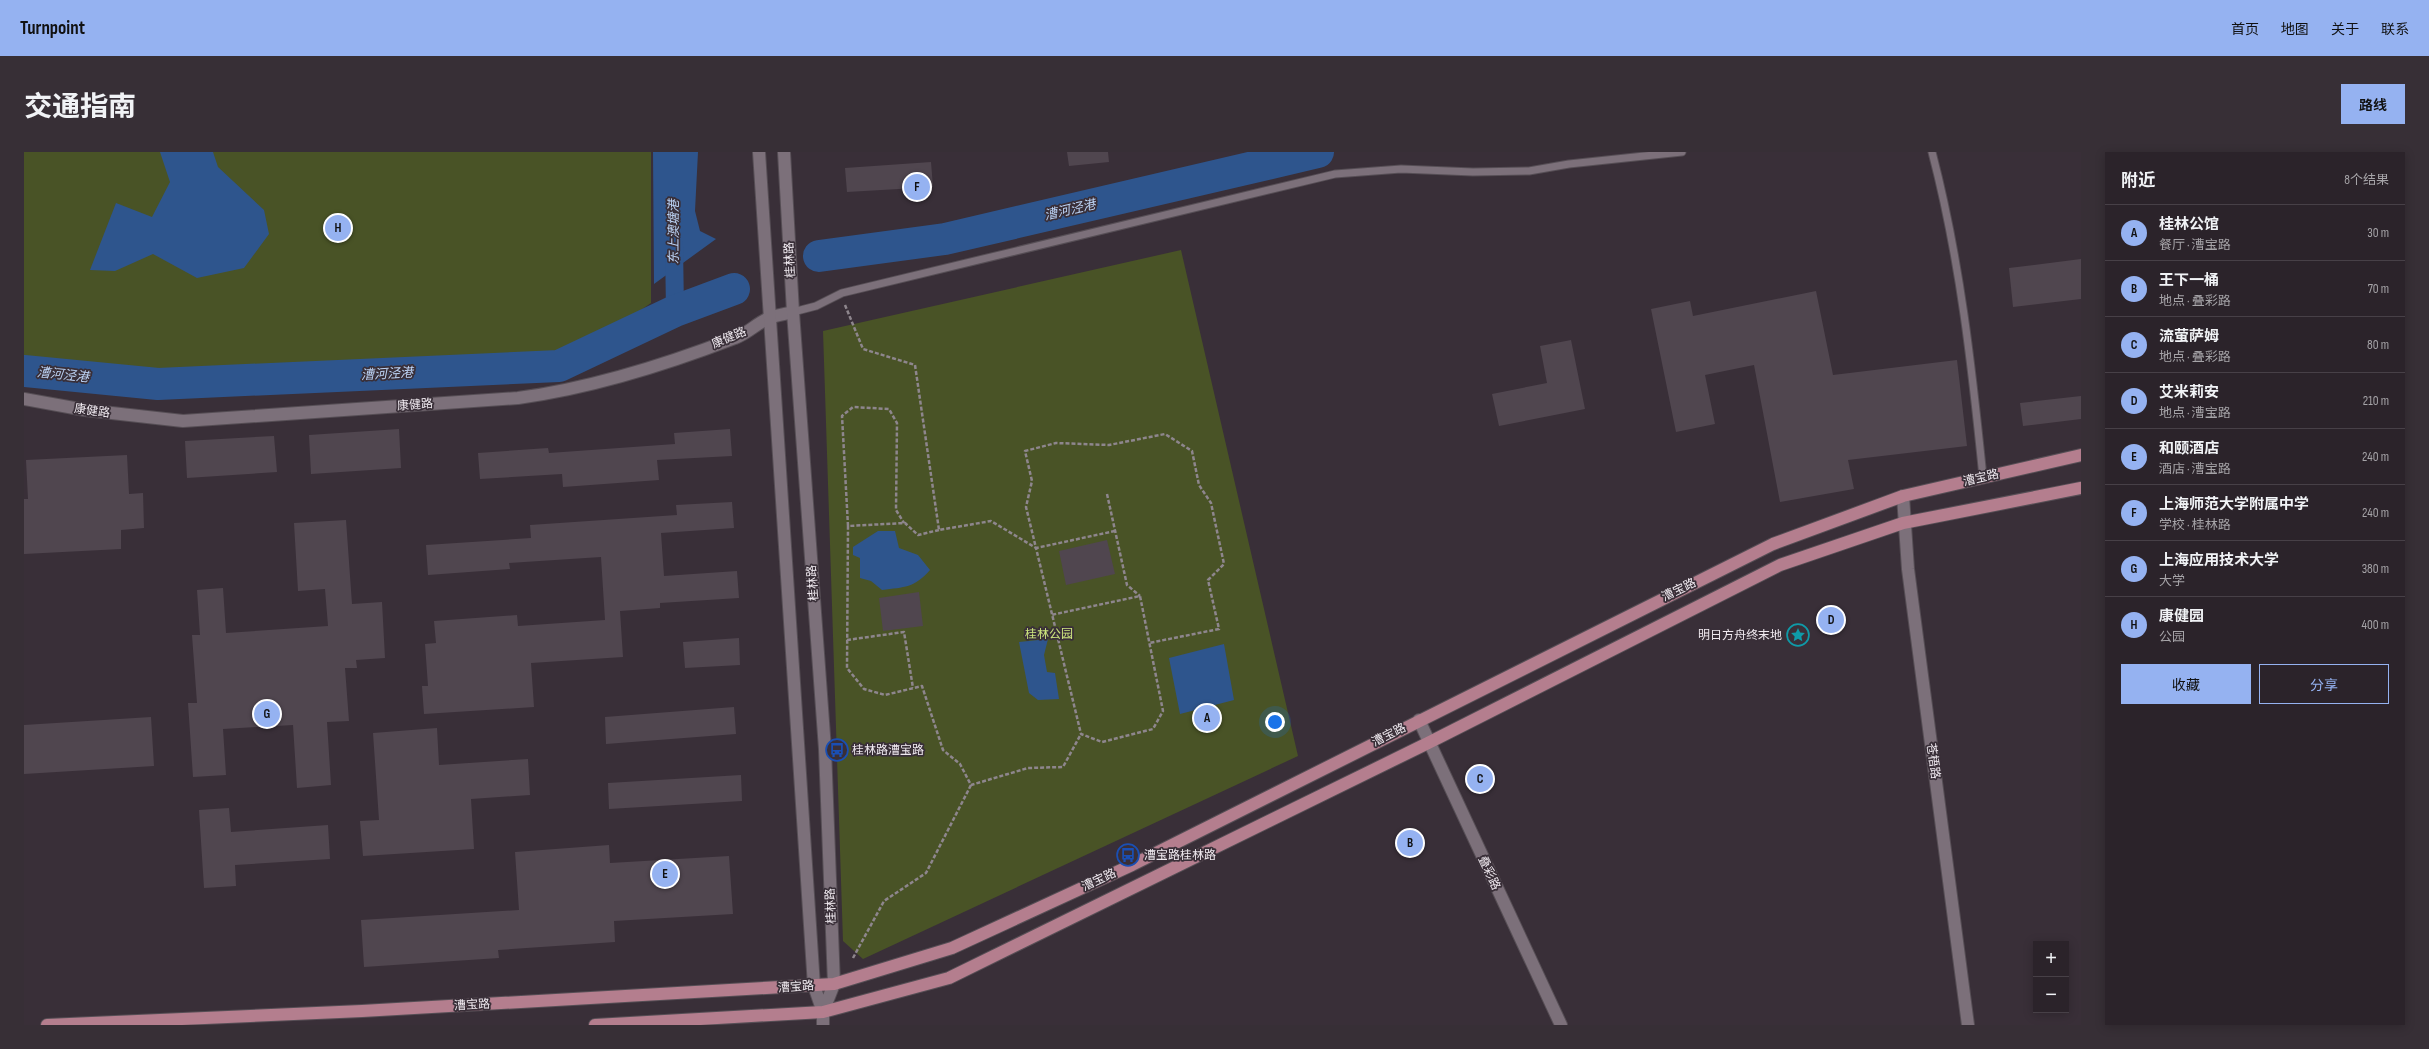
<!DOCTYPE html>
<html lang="zh">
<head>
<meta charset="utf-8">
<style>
	:root { --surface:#2b232a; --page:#372f36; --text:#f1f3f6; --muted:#a6a4a8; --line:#474047; --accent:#95b2f1 }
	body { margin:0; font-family:"Sofia Sans Condensed","Noto Sans SC",sans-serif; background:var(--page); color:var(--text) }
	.controls { position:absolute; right:12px; bottom:12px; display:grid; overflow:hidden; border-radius:0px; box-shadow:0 2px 10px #0003 }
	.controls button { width:36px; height:36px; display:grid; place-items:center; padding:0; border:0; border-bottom:1px solid var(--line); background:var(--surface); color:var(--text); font:20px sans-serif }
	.you { position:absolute; left:1251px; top:570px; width:14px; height:14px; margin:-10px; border:3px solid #fff; border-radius:50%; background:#1a73e8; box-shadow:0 0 0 6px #1a73e833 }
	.badge { display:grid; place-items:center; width:26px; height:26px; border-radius:50%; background:var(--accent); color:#111; font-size:13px; font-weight:700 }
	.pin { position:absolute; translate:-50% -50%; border:2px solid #fff; box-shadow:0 1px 4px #0006 }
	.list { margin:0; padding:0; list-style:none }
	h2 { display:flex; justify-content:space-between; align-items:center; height:52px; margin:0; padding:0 16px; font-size:17px }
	h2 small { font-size:13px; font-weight:400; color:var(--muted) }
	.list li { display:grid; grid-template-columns:26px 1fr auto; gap:12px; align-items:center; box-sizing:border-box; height:56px; padding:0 16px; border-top:1px solid var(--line) }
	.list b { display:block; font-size:15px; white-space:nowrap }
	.list p { margin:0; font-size:13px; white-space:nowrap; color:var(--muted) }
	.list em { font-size:13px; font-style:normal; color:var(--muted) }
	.actions { display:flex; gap:8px; padding:12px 16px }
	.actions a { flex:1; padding:9px 0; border:1px solid var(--accent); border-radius:0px; text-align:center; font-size:14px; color:var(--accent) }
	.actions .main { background:var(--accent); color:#111 }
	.map { position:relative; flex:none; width:2057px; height:873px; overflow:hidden; border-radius:0px }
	header { display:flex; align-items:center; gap:24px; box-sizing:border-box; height:56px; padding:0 20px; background:var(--accent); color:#111 }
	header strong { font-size:19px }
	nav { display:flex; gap:22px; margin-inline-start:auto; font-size:14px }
	.intro { display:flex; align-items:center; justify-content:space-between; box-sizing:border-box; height:96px; padding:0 24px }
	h1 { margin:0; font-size:28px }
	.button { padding:10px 18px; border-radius:0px; background:var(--accent); color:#111; font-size:14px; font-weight:700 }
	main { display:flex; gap:24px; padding:0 24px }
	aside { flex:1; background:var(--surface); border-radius:0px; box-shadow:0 2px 10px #0003 }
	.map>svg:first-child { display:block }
	.green { fill:#495326 }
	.water { fill:#2e558d }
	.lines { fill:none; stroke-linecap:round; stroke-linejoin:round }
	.canal { stroke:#2e558d; stroke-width:18 }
	.river { stroke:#2e558d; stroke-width:32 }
	.building { fill:#50464f }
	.lane-casing { stroke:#564e55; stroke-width:9 }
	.street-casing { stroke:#564e55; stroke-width:14 }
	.secondary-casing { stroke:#564e55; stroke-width:14 }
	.primary-casing { stroke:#564e55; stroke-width:14 }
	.path { stroke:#8e868d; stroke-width:2.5; stroke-dasharray:4 2; stroke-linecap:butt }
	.lane { stroke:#7c707a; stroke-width:7 }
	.street { stroke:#7c707a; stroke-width:12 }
	.secondary { stroke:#7c707a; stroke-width:12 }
	.primary { stroke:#b47e8e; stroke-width:12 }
	.labels { text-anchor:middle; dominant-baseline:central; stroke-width:3.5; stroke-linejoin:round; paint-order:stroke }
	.street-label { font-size:12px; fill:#f0eaf0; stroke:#392f38 }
	.park-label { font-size:12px; fill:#cee77e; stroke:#392f38 }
	.poi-label { font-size:12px; fill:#f0eaf0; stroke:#392f38; text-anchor:start }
	.water-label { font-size:13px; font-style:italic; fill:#bcd3f5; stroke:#392f38 }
</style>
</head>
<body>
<header>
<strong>Turnpoint</strong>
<nav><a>首页</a><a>地图</a><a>关于</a><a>联系</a></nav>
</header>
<div class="intro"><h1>交通指南</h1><a class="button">路线</a></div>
<main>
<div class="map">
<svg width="2057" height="873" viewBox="0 0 2057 873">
	<rect width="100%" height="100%" fill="#392f38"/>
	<path class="green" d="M0,0h627v151l-92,63 -401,18 -134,-13z
		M1157,98l117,506 -435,203 -20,-18 -20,-610z"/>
	<path class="water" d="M136,0h53l5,15 46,43 5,24 -25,34 -47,10 -44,-24 -38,17 -25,-1 26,-67 36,14 18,-35z
		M629,0h45l-3,59 5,20 16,8 -62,45z
		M854,379h17l4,17 19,7 12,15c-16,18 -25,17 -48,20l-11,-9 -11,-3v-20l-7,-3v-8z
		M1024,487l-4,16 3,17 8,1 4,26 -21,1 -9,-7 -10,-51z
		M1200,492l10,56 -54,14 -11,-56z"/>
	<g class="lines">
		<path class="canal" d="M650,93l1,66"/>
		<path class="river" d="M795,104l126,-17 373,-87
			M0,219l134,13 401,-18 116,-55 59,-22"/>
	</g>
	<path class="building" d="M1043,0h41l1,10 -40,4z
		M907,10l2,25 -86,5 -2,-24z
		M2057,107v40l-68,8 -4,-39z
		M1792,139l17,84 124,-15 10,86 -119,14 6,29 -74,13 -26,-137 -49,10 10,49 -39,8 -25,-123 39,-8 3,15z
		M1547,188l14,69 -86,17 -7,-32 55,-11 -7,-37z
		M2057,244v23l-58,7 -3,-23z
		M375,277l2,39 -90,6 -2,-39z
		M706,277l2,27 -75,4 2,20 -96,7 -1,-13 -82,5 -2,-26 70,-5 1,5 126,-9 -1,-11z
		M250,284l3,36 -90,6 -2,-37z
		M103,303l2,39 14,-1 1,35 -23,2v19l-97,5v-55h4l-2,-39z
		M708,350l2,26 -73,5 3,43 73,-5 2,27 -79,5v5l-40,3 3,46 -92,6 3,44 -110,7 -2,-28h6l-3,-42 11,-1 -2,-22 83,-6 1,11 87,-6 -4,-63 -92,6 1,6 -82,6 -2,-30 105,-7 -1,-13 147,-10 -1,-10z
		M322,368l6,84 30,-2 3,56 -29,2 1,8h-12l4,53 -22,1 4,63 -34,3 -4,-63 -70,4 3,46 -33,2 -5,-74h9l-5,-68h8l-3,-45 26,-2 3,45 102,-7 -3,-37 -27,2 -4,-68z
		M1083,388l8,34 -49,11 -7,-34z
		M895,440l4,34 -40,5 -4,-33z
		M715,486l1,27 -55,3 -2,-26z
		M710,555l2,27 -130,10 -1,-27z
		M127,565l3,49 -130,8v-49z
		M413,576l2,37 89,-6 2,36 -59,4 3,50 -111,7 -3,-35 19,-1 -6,-87z
		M717,623l1,26 -133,8 -1,-26z
		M205,656l2,24 97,-7 2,34 -95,6 1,21 -32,2 -5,-78z
		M585,693l1,18 119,-7 4,58 -119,7 1,21 -117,8 1,8 -135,9 -3,-47 158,-10 -4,-58z"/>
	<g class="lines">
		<g class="lane-casing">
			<path id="lane" d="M1908,0c28,107 40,216 51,325
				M769,160l23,-6 26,-13 493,-119 66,-5 72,3 56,-1 40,-7 113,-12"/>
		</g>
		<g class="street-casing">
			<path id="street" d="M0,247l61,11 98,11 335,-23c75,-10 147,-33 217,-60 12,-4 22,-15 34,-20 7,-3 16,-4 24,-6
				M1395,568l142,305"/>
		</g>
		<g class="secondary-casing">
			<path id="secondary" d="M735,0l55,834 9,26v13
				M760,0l9,160 32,437 9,235 -11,28
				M1879,344l5,73 60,456"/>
		</g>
		<g class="primary-casing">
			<path id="primary" d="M23,873l315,-14 472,-27 118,-36 180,-83 641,-321 130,-48 178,-41
				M571,873l228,-13 126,-34 479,-235 352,-178 123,-42 178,-35"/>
		</g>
		<path class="path" d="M821,153l18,44 52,16 24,165 52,-9 45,27 45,186 21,8 51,-13 10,-18 -23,-115 -89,19
			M1083,342l20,91 13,11
			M824,374l-6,-110 11,-9 36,2 8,14 -1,87 8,13
			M915,378l-21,5 -13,-12 -57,3 -1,142 17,21 21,6 37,-9 21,64 17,14 11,21 57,-17 35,-1 18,-33
			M1091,379l-79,17 -10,-41 6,-26 -7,-30 31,-8 53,2 56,-11 27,17 7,34 12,18 13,61 -16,16 11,49 -70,14
			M823,488l57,-8 9,56
			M829,806l31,-57 42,-28 45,-88"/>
		<use href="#lane" class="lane"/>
		<use href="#street" class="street"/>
		<use href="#secondary" class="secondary"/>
		<use href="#primary" class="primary"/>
	</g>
	<defs>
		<g id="sight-ring" transform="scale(1.15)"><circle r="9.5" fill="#392f38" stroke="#0f9aa8" stroke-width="1.5"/><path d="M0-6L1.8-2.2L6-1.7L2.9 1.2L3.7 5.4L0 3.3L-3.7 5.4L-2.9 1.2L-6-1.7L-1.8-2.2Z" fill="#0f9aa8"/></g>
		<g id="bus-ring" transform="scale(1.15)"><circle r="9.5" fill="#392f38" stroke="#1a4fb4" stroke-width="1.5"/><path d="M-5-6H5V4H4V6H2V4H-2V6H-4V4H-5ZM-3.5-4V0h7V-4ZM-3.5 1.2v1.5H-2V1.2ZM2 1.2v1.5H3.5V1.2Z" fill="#1a4fb4"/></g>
	</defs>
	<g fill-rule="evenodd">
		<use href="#sight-ring" x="1774" y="483"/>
		<use href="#bus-ring" x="813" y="598"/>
		<use href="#bus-ring" x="1104" y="703"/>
	</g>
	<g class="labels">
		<g class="street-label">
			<text transform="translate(766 108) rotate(-93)">桂林路</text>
			<text transform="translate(705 186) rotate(-23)">康健路</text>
			<text transform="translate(391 253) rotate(-4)">康健路</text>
			<text transform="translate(68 259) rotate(8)">康健路</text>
			<text transform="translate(1957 326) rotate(-13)">漕宝路</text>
			<text transform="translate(789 431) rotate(-94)">桂林路</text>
			<text transform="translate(1655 438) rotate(-26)">漕宝路</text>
			<text transform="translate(1365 583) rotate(-27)">漕宝路</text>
			<text transform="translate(1909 609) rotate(82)">苍梧路</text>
			<text transform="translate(1465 721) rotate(65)">叠彩路</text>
			<text transform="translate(1075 728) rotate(-25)">漕宝路</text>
			<text transform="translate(807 754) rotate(-92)">桂林路</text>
			<text transform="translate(772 835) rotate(-4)">漕宝路</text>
			<text transform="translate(448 853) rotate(-3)">漕宝路</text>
		</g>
		<g class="park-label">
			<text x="1025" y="482">桂林公园</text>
		</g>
		<g class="poi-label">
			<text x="1758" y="483" text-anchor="end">明日方舟终末地</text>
			<text x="828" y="598">桂林路漕宝路</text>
			<text x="1120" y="703">漕宝路桂林路</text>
		</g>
		<g class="water-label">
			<text transform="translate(1046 58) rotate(-13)">漕河泾港</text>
			<text transform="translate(650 80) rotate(-90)">东上澳塘港</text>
			<text transform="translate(363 222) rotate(-3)">漕河泾港</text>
			<text transform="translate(39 223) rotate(6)">漕河泾港</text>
		</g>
	</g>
</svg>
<div class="controls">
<button>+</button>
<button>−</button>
</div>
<div class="you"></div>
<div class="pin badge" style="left:1183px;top:566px">A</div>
<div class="pin badge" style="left:1386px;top:691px">B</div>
<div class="pin badge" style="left:1456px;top:627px">C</div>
<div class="pin badge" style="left:1807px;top:468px">D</div>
<div class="pin badge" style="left:641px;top:722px">E</div>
<div class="pin badge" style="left:893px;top:35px">F</div>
<div class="pin badge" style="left:243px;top:562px">G</div>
<div class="pin badge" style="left:314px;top:76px">H</div>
</div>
<aside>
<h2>附近<small>8个结果</small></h2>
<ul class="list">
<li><span class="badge">A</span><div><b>桂林公馆</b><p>餐厅 · 漕宝路</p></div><em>30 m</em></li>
<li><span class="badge">B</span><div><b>王下一桶</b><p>地点 · 叠彩路</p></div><em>70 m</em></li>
<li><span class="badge">C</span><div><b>流萤萨姆</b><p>地点 · 叠彩路</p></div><em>80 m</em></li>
<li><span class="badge">D</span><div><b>艾米莉安</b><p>地点 · 漕宝路</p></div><em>210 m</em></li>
<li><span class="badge">E</span><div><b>和颐酒店</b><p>酒店 · 漕宝路</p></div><em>240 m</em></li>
<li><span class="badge">F</span><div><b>上海师范大学附属中学</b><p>学校 · 桂林路</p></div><em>240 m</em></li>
<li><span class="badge">G</span><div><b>上海应用技术大学</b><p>大学</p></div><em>380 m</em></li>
<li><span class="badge">H</span><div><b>康健园</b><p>公园</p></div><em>400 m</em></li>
</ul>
<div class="actions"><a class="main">收藏</a><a>分享</a></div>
</aside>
</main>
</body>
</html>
